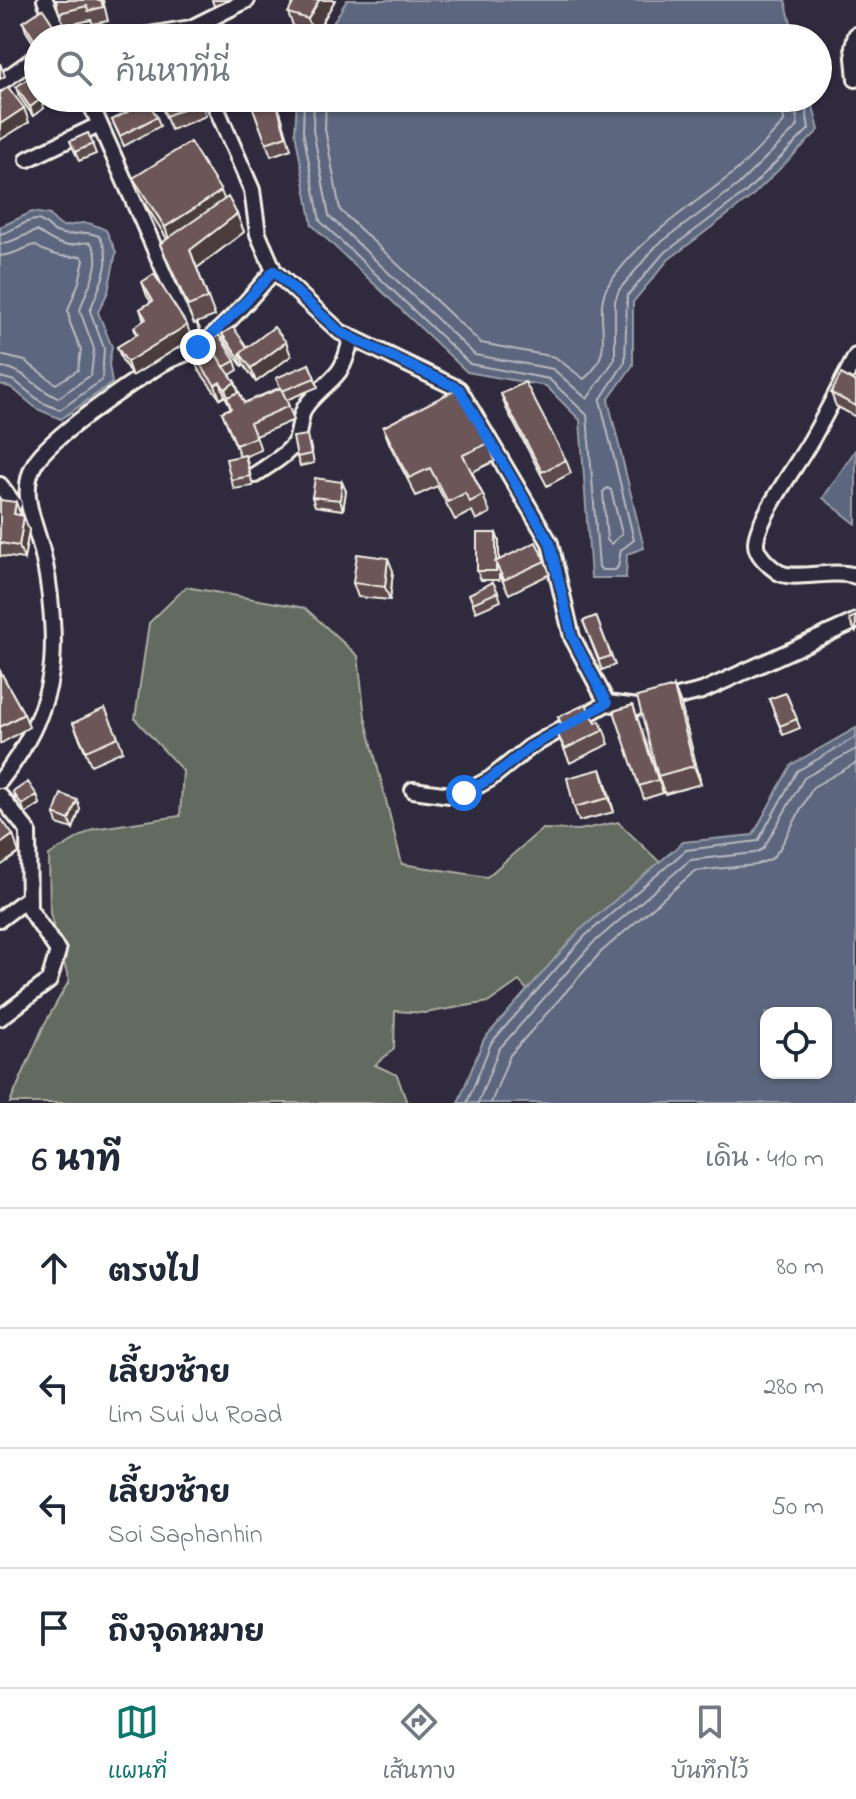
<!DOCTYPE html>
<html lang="th">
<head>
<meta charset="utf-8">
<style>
	:root { --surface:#fff; --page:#f6f6f7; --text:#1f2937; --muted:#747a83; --line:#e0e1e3; --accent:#0f766e }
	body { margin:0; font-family:"Indie Flower","Playpen Sans Thai",sans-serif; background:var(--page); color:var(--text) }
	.controls { position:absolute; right:24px; bottom:24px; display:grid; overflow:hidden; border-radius:16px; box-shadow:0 2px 6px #0004 }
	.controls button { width:72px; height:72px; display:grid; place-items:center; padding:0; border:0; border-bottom:2px solid var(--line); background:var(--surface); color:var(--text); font:40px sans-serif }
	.stop { position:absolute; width:24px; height:24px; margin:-18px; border:6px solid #1a73e8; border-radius:50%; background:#fff }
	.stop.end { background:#1a73e8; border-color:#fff; box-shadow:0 2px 8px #0008 }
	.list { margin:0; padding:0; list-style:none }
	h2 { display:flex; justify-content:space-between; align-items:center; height:104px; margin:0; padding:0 32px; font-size:34px }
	h2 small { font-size:26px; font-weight:400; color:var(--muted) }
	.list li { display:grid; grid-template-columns:52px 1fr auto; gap:24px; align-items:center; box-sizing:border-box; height:120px; padding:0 32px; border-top:2px solid var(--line) }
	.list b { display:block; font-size:30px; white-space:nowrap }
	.list p { margin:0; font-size:26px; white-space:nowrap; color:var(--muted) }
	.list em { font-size:26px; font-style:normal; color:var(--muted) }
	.icon { flex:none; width:44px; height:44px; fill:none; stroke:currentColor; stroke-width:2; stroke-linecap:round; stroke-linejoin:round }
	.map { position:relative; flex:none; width:856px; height:1103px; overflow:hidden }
	.search { position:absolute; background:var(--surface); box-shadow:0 2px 6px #0004; left:24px; right:24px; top:24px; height:88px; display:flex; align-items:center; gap:20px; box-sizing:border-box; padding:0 28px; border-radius:44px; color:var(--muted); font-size:30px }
	.sheet { height:584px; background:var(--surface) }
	nav { display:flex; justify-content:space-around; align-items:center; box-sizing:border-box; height:112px; border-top:2px solid var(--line); background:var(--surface); font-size:22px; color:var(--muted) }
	nav a { display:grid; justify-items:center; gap:4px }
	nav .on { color:var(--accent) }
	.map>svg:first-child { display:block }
	.green { fill:#646b5e; stroke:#acaea3; stroke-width:2 }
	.water { fill:#5b667e; stroke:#989ea8; stroke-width:2; fill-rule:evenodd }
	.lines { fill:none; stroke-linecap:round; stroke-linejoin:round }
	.shore { stroke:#b7b9be; stroke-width:2 }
	.minor-casing { stroke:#f4f1e8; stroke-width:20 }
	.minor { stroke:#2f2a3d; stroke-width:14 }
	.wall { fill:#5d4b4d; stroke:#f4f1e8; stroke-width:2 }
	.shaded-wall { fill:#4c3d3e; stroke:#f4f1e8; stroke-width:2 }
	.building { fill:#6c5759; stroke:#f4f1e8; stroke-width:2 }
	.route { stroke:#1a73e8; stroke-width:10 }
</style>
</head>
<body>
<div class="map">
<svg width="856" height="1103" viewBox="0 0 856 1103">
	<rect width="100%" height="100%" fill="#2f2a3d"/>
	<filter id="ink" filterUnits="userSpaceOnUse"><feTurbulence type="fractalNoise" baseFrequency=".0125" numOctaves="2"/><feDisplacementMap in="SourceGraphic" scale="16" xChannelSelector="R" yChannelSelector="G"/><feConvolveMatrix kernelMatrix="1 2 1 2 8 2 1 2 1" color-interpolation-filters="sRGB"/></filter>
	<g filter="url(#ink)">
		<path class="green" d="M186,587l119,21 53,48 7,61 37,147 85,13 55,-48 37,1 39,-8 50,48 -115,148 -34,-37 -30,21 -64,11 -30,-2 -1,38 -19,16 22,10 10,28h-397l34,-78 25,-44 -19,-68 -1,-58 44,-26 87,-13 3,-45 -48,-52 14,-96z"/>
		<path class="water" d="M347,0h438l10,38h-471z
			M297,98h514l8,32 -69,68 -82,62 -35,42v63l-25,35 36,148 -17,6 -1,24h-35l-11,-158 -34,-34 -79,-14 -155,-147 -17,-93z
			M32,212l18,3c15,20 18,7 36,8 6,0 15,5 20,7l10,22 -8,40 -10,20 14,35 -3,17 3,19 -51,36 -24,-10 -25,-21 -12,-4v-157z
			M856,449v75l-33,-26z
			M856,728v375h-398l26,-64 95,-108 104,-89 70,-7 38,-70zM766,1013h60v60h-60z"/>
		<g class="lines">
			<path class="shore" d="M304,98l-1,33 17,90 150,143 79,15 38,36 12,152 3,3h13l3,-3 3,-17 13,-10 -34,-140 25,-38 2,-66 36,-42 82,-61 64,-64 -5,-31
				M314,98l-1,32 16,86 146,139 78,14 34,30 28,-40v-58l4,-11 37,-44 82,-61 60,-59 -4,-28
				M326,98l-1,31 15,81 141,133 74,14 29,22c37,-29 5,-66 25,-95 31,-46 76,-73 118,-106 21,-16 39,-37 57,-56l-2,-24
				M0,234c12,-2 23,-13 35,-14 11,0 13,9 21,12 17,7 24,-4 43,4 17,26 0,49 -9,75l14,37 -2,32 -42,30 -19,-8 -26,-21 -15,-4
				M0,244l9,-2 27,-11c10,4 16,12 29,14 10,1 17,-4 26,-2 15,22 -7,47 -11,68l14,38 -3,26 -33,23c-21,-8 -34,-30 -58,-31
				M0,256l11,-2 23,-9c14,9 29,14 47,11l3,4 -5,22 -11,28 2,13 11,27 -3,20 -22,14 -31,-23 -25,-6
				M607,488l4,2 11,44 -11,10 -4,-4 -4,-48z
				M467,1103l24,-60 94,-107 101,-86 72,-9 39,-70 59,-34
				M478,1103l21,-54 93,-105 98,-84 65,-7 8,-4 41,-71 52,-29
				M491,1103l19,-48 91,-103 94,-81 61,-6 15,-6 8,-9 34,-63 43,-24"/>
			<g class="minor-casing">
				<path id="minor" d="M45,0l16,38
					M856,35l-3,12 3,32
					M130,38l61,-10
					M190,38l1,-10 56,-28
					M0,83l32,-23 6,-1
					M88,98l110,249
					M212,98l40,92 6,44 16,37 66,61 119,57 91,154 22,94 35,66 30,4 65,-16 154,-70
					M28,159l71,-34
					M856,356c-14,27 -28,54 -43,81 -13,24 -58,84 -57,107 0,10 13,22 22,28 16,10 54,-4 78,4
					M255,475c13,-10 37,-22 42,-37 4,-13 2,-24 11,-35 25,-29 34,-22 43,-65
					M0,485l14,19
					M0,781c24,-30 46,-70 51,-109 5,-33 -1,-89 -9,-121 -7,-29 -24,-59 -7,-88 15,-26 95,-79 123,-97 12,-8 27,-11 39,-18 26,-17 56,-54 77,-77
					M413,790l37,5 14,-2 26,-14 40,-32 77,-44
					M0,796l28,35 1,78 29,42 -9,30 -49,37
					M0,919l28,-21"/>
			</g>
			<use href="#minor" class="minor"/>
		</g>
		<path class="wall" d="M56,0h47l5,21 -15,3 -2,-4 -27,6z
			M212,0h19l-17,6z
			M335,0l-21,37 -19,-6 -7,-18z
			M23,22l15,16v12l-12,-19z
			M16,87l25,12 3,9 -11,8 -14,-20z
			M158,98h42l6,18 -35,14z
			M250,100l29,8 12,41 -20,7z
			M157,117l3,9 -36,20 -12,-26z
			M88,133l8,21 -17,7 -9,-20z
			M133,178l91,22 13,14 7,18 -47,36 18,48 -21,8 -27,-62 -7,-18 7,-5 -27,-43z
			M142,282l50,57 -60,37 -10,-16 -5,-13 19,-12 -2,-8 10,-6 -4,-12 11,-7 -4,-6z
			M222,334l25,13 44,9 -35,26 -12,-17 -2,1 -16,-23z
			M208,341l27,20 3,9 -8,5 5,7 9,21 35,-15 30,-24 9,23 -32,13 8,20 -38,16 5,14 -15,6 7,30 -19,3 -3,-9 9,-24 -18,-44 9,-4 -6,-12 -5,3 -22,-30 -5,-14 18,-6z
			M856,382v35l-20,-11 -5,-13z
			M501,394l65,66 5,13 -24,13 -41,-78z
			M383,427l106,16 6,18 -23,11 11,23 7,18 -14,7 -4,-9 -17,9 -18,-34 -21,10 -26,-51z
			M310,444l4,19 -14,3 -3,-9z
			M346,491l-3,19 -28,-4 -3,-9z
			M0,500l21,15 8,15 -5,29 -24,-3z
			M496,533l3,9v18l46,1 5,13 -41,20 -10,-20v6h-18l-4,-9z
			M393,571l-3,29 -32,-3 -5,-14z
			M498,592l3,9 -25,11 -7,-18z
			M596,616l19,49 -13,5 -19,-49z
			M0,671l24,43 5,13 -29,17z
			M674,687l7,18 20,79 -36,10 -7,-18z
			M786,693l14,35 -17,7 -14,-36z
			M633,705l30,88 -19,6 -30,-88z
			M558,717l38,6 8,7 5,14 -39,19 -13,-30 6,-2z
			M73,723l45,14 5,14 -32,14z
			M601,769l13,43 -35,9 -5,-14z
			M13,792l24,3 3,9 -15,10 -9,-13z
			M77,800l3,9 -7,20 -16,-5 -3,-10z"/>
		<path class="shaded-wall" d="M319,0h16l-21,37 -6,-18z
			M56,29l3,9h-17z
			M0,63l5,13 -5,3z
			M41,99l3,9 -11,8 -3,-9z
			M24,108l5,14 -29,18v-16z
			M221,191l7,18 -57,36 -6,-18z
			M237,214l7,18 -47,36 -7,-18z
			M187,325l5,14 -60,37 -5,-14z
			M286,342l5,14 -35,26 -5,-14z
			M241,355l3,10 -2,1 -3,-9z
			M220,382l5,14 -5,3 -5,-14z
			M235,382l5,14 -10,7 -5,-14z
			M342,482l4,9 -3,19 -3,-10z
			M16,502l5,14 -7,-2z
			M24,516l5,14 -5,29 -5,-13z
			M496,533l3,9v29l-3,-7z
			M388,558l5,13 -3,29 -5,-13z
			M674,687l7,18 20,79 -7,-18z
			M601,769l5,14 8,29 -5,-14z
			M37,795l3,9 -15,10 -3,-9z
			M77,800l3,9 -7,20 -4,-9z
			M13,835l6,18 -19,13v-22z"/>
		<path class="building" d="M56,0h45l2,7 -15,4 -1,-5 -28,7z
			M295,0h24l-11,19 -20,-6z
			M43,9l13,20 -14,9h-4v3l-2,1 -13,-20z
			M37,72l1,17 -3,2 3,4v3l3,1 -11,8 -14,-20z
			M8,87l16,21 -24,16v-31z
			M158,98h42l1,4 -35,14z
			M258,98h17l11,38 -20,7 -16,-43z
			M148,101l9,16 -37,19 -8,-16z
			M88,133l5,11 -18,8 -5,-11z
			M190,142l31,49 -56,36 -32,-49z
			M228,197l9,17 -47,36 18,48 -20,8 -28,-62z
			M154,274l33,51 -60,37 -10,-15 21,-13 -4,-7 12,-8 -6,-10 13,-8 -11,-19z
			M233,327l14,20 -7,6 1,2 -2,2 -17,-23z
			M274,327l12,15 -35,26 -11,-15z
			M219,335l16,26 -11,6 -16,-26z
			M208,344l27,38 -10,7 -5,-7 -5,3 -22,-30z
			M309,364l6,14 -33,13 -6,-13z
			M841,374l15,8v24l-25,-13z
			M525,382l41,78 -24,12 -41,-78z
			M281,388l8,18 -39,17 6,14 -20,8 -14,-33 9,-4 -4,-11 12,-5 5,11z
			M457,389l32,54 -26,12 20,40 -13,7 -5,-9 -17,9 -18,-34 -21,10 -26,-51z
			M307,435l4,19 -14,3 -4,-20z
			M245,455l5,21 -19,4 -5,-21z
			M315,478l27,4 -2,18 -28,-3z
			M0,500l16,2 -2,12 10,2 -5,30 -19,-3z
			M477,533h19v38h-19z
			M536,542l9,19 -41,19 -9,-18z
			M357,554l31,4 -3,29 -32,-4z
			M493,582l5,10 -25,11 -4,-9z
			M596,616l15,40 -12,4 -16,-39z
			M856,616v17l-7,-14z
			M0,671l24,43 -24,13v-30l1,-1 -1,-2z
			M674,687l20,79 -36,10 -21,-79z
			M786,693l11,26 -17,7 -11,-27z
			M586,704l10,19 4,-2 4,9 -39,19 -8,-16 7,-3 -6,-13z
			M633,705l25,75 -19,6 -25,-75z
			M105,708l13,29 -32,14 -13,-28z
			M601,769l8,29 -35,9 -7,-29z
			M28,782l9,13 -15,10 -9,-13z
			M61,794l16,6 -8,20 -15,-6z
			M0,817l13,18 -13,9z"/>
	</g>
	<g class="lines" filter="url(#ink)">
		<path class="route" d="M198,347l41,-38 35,-38 66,61 119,57 91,154 22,94 35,66 -77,44 -40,32 -26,14"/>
	</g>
</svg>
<div class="controls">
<button><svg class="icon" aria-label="locate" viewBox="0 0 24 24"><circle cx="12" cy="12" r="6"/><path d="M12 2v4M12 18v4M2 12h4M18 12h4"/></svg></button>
</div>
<div class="stop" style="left:464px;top:793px"></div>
<div class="stop end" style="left:198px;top:347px"></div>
<div class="search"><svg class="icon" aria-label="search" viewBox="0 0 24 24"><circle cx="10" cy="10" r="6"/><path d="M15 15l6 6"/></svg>ค้นหาที่นี่</div>
</div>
<section class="sheet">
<h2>6 นาที<small>เดิน · 410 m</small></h2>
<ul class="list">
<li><svg class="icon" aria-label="ahead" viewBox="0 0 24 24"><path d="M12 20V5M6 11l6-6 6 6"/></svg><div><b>ตรงไป</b></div><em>80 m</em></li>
<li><svg class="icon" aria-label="left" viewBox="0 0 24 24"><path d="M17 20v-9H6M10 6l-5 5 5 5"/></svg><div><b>เลี้ยวซ้าย</b><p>Lim Sui Ju Road</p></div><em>280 m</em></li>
<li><svg class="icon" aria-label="left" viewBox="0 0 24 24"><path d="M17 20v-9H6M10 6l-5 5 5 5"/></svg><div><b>เลี้ยวซ้าย</b><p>Soi Saphanhin</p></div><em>50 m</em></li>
<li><svg class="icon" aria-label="arrive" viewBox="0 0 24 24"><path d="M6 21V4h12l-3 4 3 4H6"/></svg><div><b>ถึงจุดหมาย</b></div></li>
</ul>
</section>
<nav>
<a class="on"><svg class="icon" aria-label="map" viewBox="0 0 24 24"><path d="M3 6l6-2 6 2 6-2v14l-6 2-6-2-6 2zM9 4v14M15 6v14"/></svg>แผนที่</a>
<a><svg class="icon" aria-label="directions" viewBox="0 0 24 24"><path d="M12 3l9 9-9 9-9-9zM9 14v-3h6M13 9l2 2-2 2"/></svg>เส้นทาง</a>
<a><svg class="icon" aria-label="saved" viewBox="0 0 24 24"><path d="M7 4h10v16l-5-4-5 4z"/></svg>บันทึกไว้</a>
</nav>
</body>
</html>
